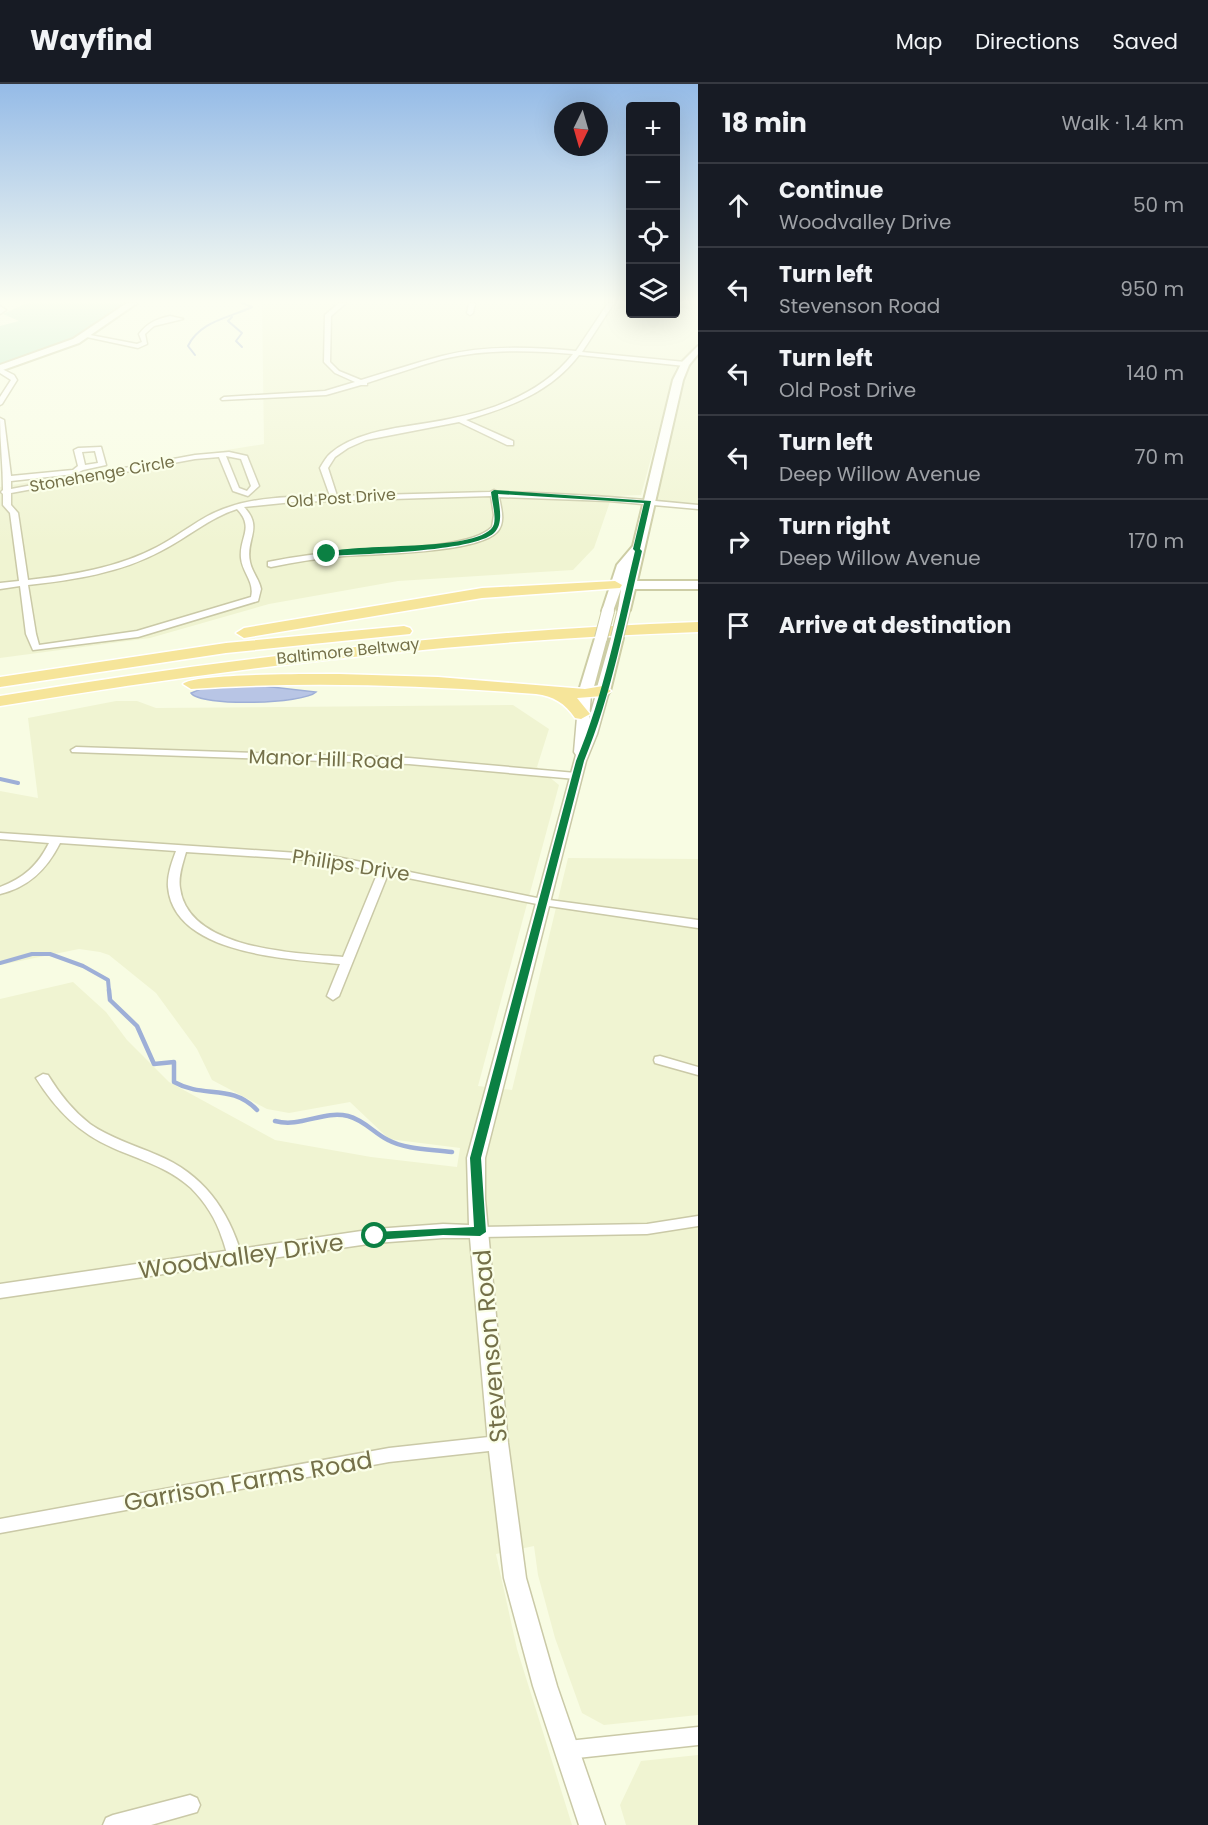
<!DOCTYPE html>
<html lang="en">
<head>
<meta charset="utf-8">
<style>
	:root { --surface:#171b24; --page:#20242c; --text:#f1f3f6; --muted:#9ea1a6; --line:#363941 }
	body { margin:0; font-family:Poppins,sans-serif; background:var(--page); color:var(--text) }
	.controls { position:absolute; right:18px; top:18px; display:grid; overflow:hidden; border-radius:6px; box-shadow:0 6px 24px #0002 }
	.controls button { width:54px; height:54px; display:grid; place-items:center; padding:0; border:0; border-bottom:2px solid var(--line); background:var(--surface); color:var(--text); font:30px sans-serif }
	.compass { position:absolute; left:554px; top:18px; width:54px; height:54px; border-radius:50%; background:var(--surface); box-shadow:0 6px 24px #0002; rotate:185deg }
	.stop { position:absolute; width:18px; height:18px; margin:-14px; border:4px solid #0b8043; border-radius:50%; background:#fff }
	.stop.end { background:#0b8043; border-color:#fff; box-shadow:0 2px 6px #0008 }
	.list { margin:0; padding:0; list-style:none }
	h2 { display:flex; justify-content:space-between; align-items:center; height:78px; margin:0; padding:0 24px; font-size:26px }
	h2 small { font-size:20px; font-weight:400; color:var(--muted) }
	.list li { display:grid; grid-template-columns:39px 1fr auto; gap:18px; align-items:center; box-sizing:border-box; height:84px; padding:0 24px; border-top:2px solid var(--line) }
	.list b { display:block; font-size:22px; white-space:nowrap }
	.list p { margin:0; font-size:20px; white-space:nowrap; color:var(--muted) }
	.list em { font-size:20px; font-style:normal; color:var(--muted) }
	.icon { flex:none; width:33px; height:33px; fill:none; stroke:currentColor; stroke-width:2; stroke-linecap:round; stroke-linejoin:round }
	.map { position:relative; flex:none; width:698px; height:1741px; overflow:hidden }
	header { display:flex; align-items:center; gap:36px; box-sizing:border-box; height:84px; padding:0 30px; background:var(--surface); border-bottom:2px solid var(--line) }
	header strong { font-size:28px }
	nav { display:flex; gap:33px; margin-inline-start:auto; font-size:21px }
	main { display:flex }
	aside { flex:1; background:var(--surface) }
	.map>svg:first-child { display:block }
	.residential { fill:#f0f4d2 }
	.green { fill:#c2e9c8 }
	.water { fill:#b8c5e5; stroke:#9eafd7; stroke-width:1.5 }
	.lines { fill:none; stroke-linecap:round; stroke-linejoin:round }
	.stream-far2 { stroke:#9eafd7; stroke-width:2 }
	.stream-far1 { stroke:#9eafd7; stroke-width:4 }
	.stream { stroke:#9eafd7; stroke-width:4.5 }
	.minor-casing { stroke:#cac9a7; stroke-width:3 }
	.tertiary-casing { stroke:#cac9a7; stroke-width:3 }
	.secondary-casing { stroke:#cdcda5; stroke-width:4 }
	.motorway-casing { stroke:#fff; stroke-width:3 }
	.minor { fill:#fff; fill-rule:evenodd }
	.tertiary { fill:#fff; fill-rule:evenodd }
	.secondary { fill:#fff; fill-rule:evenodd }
	.motorway { fill:#f6e59a; fill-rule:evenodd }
	.secondary-bridge-casing { stroke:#cdcda5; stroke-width:14; stroke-linecap:butt }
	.secondary-bridge { stroke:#fff; stroke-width:12 }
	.route { fill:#0b8043 }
	.labels { text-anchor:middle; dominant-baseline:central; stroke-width:4.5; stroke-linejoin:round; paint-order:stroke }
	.far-street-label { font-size:16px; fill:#747049; stroke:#fbffe9 }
	.street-label { font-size:20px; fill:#747049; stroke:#fbffe9 }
	.near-street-label { font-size:24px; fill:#747049; stroke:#fbffe9 }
</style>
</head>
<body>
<header>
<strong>Wayfind</strong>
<nav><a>Map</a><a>Directions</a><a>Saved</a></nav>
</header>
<main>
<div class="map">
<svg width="698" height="1741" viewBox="0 0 698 1741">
	<rect width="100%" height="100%" fill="#f8fce3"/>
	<path class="residential" d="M262,219h368v11h46v-11h22v39l-23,28 -34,125 -29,1 -18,52 -21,22 -175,11 -129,23 -119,34 -150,20v-171l264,-43z
		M698,271v150l-39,-4 -4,-3 29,-118 6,-15z
		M116,617h21l19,7 357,-3 36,24 -12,38 22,18 -81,301 34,4 56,-232 130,1v856l-94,10 -22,-12 -27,-75 -17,-63 -4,-29 -38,8 21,95 55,176h-572v-826l73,-17 33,30 21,28 42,42 106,58 96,17 86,10 3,-19 -71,-9 -39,-37 -61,11 -22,-4 -55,-29 -15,-31 -41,-56 -47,-38 -9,-3 -21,-3 -79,16v-174l38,7 -10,-80z
		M698,1671v70h-72l-6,-20 21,-44z"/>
	<path class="green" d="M27,219h99l-12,6 -38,28 -76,27v-38l19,-5 -16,-7z"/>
	<path class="water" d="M263,602l53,6c-12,12 -116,15 -125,1l12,-5z"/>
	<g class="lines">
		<path class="stream-far2" d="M232,233l-4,4 14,12 -6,8 6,6
			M195,271l-7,-9c12,-25 41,-28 64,-39l-10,-4"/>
		<path class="stream-far1" d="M0,695l18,4
			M0,879l32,-9h18l33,12 25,14 1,11"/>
		<path class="stream" d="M109,906l1,10 27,26 17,38 20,-2v20c30,17 57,1 83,28
			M275,1037c26,7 48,-11 73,-5 16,4 26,17 40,24 19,10 43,9 64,12"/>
		<g class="minor-casing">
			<path id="minor" d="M339,219h7l-15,13 -1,46 9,9 22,9c27,-8 54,-17 81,-24 42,-11 90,-9 134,-5l32,-48h6l-32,49 103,10 3,2 -3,2 -106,-11c-28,37 -69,52 -113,65l47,21v4h-6l-48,-23 -93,18 -18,8 -13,9 -7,11 9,28 153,-4 4,-2 4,2c67,1 133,6 200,13v4l-89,-8 -110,-4c2,11 7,25 -2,35 -20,21 -121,22 -153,24 -25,2 -49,6 -73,11l-3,-1v-4c24,-5 49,-8 74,-11 34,-3 128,-1 150,-24l2,-12 -3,-19 -198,6 -49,5c20,21 1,32 6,55 2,10 9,17 11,27l-3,12 -120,36 -105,13 -7,-16 -6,-48 -20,3v-6l19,-2 -9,-68 -7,-8v-11l-2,-2 2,-2c0,-24 -3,-48 -3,-72l4,2 7,56 62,-6 5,-4 -4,-16 4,-2 23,-1 5,18 -23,5 -8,4 -64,7v8l184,-34 34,-3 18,4 12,30 -11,10 -15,-5 -14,-34 -24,2 -184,34v12l7,8 10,67c44,-5 89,-12 129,-33 24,-12 45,-32 72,-40 32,-11 67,-10 101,-11l-10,-28c3,-5 6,-11 11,-15 29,-25 82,-26 118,-34 46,-9 94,-27 124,-65 -42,-4 -89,-5 -130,5 -25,7 -51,16 -76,24v2h-6l-35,10 -104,5 -1,-1 3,-2 101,-6 30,-9 -20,-9 -11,-11 1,-47zM95,367l3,12 -13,2 -3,-13zM226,372l15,3 10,27 -4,5 -8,-3zM237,425c18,19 2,28 4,49 1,14 14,24 10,39l-114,34 -98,14 -3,-11 -8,-49c46,-5 92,-12 133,-34 26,-13 48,-33 76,-42z
				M469,219h6l-2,10 -3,2 -3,-2z
				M0,222l6,4 -6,4z
				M170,232l13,3 -29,7 -9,8 2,10 -9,4 -56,-12 3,-2 52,10 5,-2 -3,-8c8,-11 18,-15 31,-18z
				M0,284l14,7 3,5 -15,24 -2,1v-8l11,-17 -11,-7z
				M76,663l333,11 167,15 5,3 -5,3 -167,-15 -337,-12 -1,-2z
				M0,749l327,22 54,11 4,-1 5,3 152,31 156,21v8l-156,-23 -154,-31 -49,122 -6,4 -6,-4 13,-32c-50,-5 -166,-9 -172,-77 -1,-12 4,-25 8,-36l-116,-8c-13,26 -31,44 -60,51v-7c24,-9 38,-22 49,-44l-49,-4zM186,768l141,9 51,11 -35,85c-48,-4 -155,-7 -163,-69 -2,-12 3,-25 6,-36z
				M660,972l38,11v8l-43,-12 -1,-3 1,-3z
				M43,990l5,1c11,18 24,35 42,49 20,14 44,21 67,31 46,19 71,54 85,101l-2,4 -5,1 -5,-1c-4,-7 -5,-15 -8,-22 -6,-19 -17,-36 -31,-50 -23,-21 -51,-28 -78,-40 -34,-15 -57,-38 -77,-70z
				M698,1132v10l-51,8 -167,3 -5,-1 -2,-4 2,-4 5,-1 167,-3z
				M498,1352l6,2 2,5 -2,5 -6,2 -109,12 -389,71v-14l389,-71z
				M698,1643v18l-130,14 -7,-2 -3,-7 3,-7 7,-2z
				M190,1711l7,3 3,7 -3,7 -46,13h-48l3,-7 7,-3z"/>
		</g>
		<g class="tertiary-casing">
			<path id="tertiary" d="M603,603l6,4 -12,43 -11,27 -101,397v41l23,244 18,135 31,108 48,139h-26l-46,-139 -29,-108 -16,-135 -18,-205h-27l-68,5 -375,55v-14l375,-55 68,-5 26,1 -2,-67 109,-403 -2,-3 5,-58 6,-4 6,4 -2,25 8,-28z"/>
		</g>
		<g class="secondary-casing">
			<path id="secondary" d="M127,219h10l-58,40 -79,28v-6l73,-26z
				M698,262v8l-9,11 -6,15 -46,201h61v8h-63l-5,21 -6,4 -6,-4 3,-21 -9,25h-8l-2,-3 15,-46 16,-19 40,-166 9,-18z
				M601,550l6,4 -15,56 -7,4 -5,-1 -2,-3 17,-56z
				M617,550l6,4 -13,53 -2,3h-10l-2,-3 15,-53z"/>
		</g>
		<g class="motorway-casing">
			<path id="motorway" d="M615,497l7,4 -2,3 -138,10 -238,40 -8,-5 8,-5 238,-40z
				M698,538v10c-235,8 -466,35 -698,74v-10c232,-39 463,-65 698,-74z
				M404,542l6,2 2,3 -2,3 -184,19 -226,34v-10l226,-34z
				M339,590l99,3 147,12 18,-3 8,5 -8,5 -26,2 13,16 -9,5 -6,-1c-10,-15 -22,-22 -39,-24 -115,-9 -230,-13 -345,-5l-8,-5c9,-11 134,-10 156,-10z"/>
		</g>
		<use href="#minor" class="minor"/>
		<use href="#tertiary" class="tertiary"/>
		<use href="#secondary" class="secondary"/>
		<use href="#motorway" class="motorway"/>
		<g class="secondary-bridge-casing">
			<path id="secondary-bridge" d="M601,554l7,-27
				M617,554l7,-28"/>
		</g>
		<use href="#secondary-bridge" class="secondary-bridge"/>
	</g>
	<linearGradient id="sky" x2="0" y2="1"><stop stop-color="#95bbe7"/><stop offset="0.47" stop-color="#fcfef2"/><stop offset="1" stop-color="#fcfef2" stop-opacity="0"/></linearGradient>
	<rect width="698" height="463" fill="url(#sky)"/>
	<path class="route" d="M494,406l157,11 -11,48 2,2c-17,70 -30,143 -58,210l-103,397 5,74 -6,4 -37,-1 -68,5 -6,-4 6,-4 99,-5 -4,-69 106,-397c28,-66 42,-140 59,-210l-2,-2 11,-46 -146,-9c1,12 6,30 -4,39 -20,19 -135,21 -167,23l-4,-2c26,-13 162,0 171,-30 2,-8 -2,-23 -3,-32z"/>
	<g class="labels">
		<g class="far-street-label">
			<text transform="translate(102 390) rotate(-10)">Stonehenge Circle</text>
			<text transform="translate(341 414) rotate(-4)">Old Post Drive</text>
			<text transform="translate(348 567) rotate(-6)">Baltimore Beltway</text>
		</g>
		<g class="street-label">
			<text transform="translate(326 675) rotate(2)">Manor Hill Road</text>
			<text transform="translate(351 781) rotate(9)">Philips Drive</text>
		</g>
		<g class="near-street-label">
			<text transform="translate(241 1172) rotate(-8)">Woodvalley Drive</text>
			<text transform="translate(490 1262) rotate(-95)">Stevenson Road</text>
			<text transform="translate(248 1397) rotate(-10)">Garrison Farms Road</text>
		</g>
	</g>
</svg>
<div class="controls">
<button>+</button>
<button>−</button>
<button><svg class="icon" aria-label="locate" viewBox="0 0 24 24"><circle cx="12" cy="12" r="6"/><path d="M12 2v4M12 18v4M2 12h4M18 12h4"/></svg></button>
<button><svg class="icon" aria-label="layers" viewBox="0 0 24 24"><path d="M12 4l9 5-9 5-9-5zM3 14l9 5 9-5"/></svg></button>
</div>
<svg class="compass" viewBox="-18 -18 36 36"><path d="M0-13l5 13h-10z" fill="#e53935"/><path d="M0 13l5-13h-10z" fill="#9ea1a6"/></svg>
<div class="stop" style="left:375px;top:1152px"></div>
<div class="stop end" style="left:327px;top:470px"></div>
</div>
<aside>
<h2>18 min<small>Walk · 1.4 km</small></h2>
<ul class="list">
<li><svg class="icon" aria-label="ahead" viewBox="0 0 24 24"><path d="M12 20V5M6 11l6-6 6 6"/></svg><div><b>Continue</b><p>Woodvalley Drive</p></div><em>50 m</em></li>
<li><svg class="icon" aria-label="left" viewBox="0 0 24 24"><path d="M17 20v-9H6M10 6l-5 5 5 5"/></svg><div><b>Turn left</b><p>Stevenson Road</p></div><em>950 m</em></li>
<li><svg class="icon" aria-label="left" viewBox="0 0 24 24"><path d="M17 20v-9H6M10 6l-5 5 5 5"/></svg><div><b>Turn left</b><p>Old Post Drive</p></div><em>140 m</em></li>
<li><svg class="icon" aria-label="left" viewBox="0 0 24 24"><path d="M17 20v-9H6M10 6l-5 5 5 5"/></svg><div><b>Turn left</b><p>Deep Willow Avenue</p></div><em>70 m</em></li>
<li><svg class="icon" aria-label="right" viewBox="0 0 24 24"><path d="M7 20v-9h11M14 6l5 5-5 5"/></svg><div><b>Turn right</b><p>Deep Willow Avenue</p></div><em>170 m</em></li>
<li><svg class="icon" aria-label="arrive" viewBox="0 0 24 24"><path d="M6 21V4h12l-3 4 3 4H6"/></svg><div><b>Arrive at destination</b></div></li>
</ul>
</aside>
</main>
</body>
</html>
